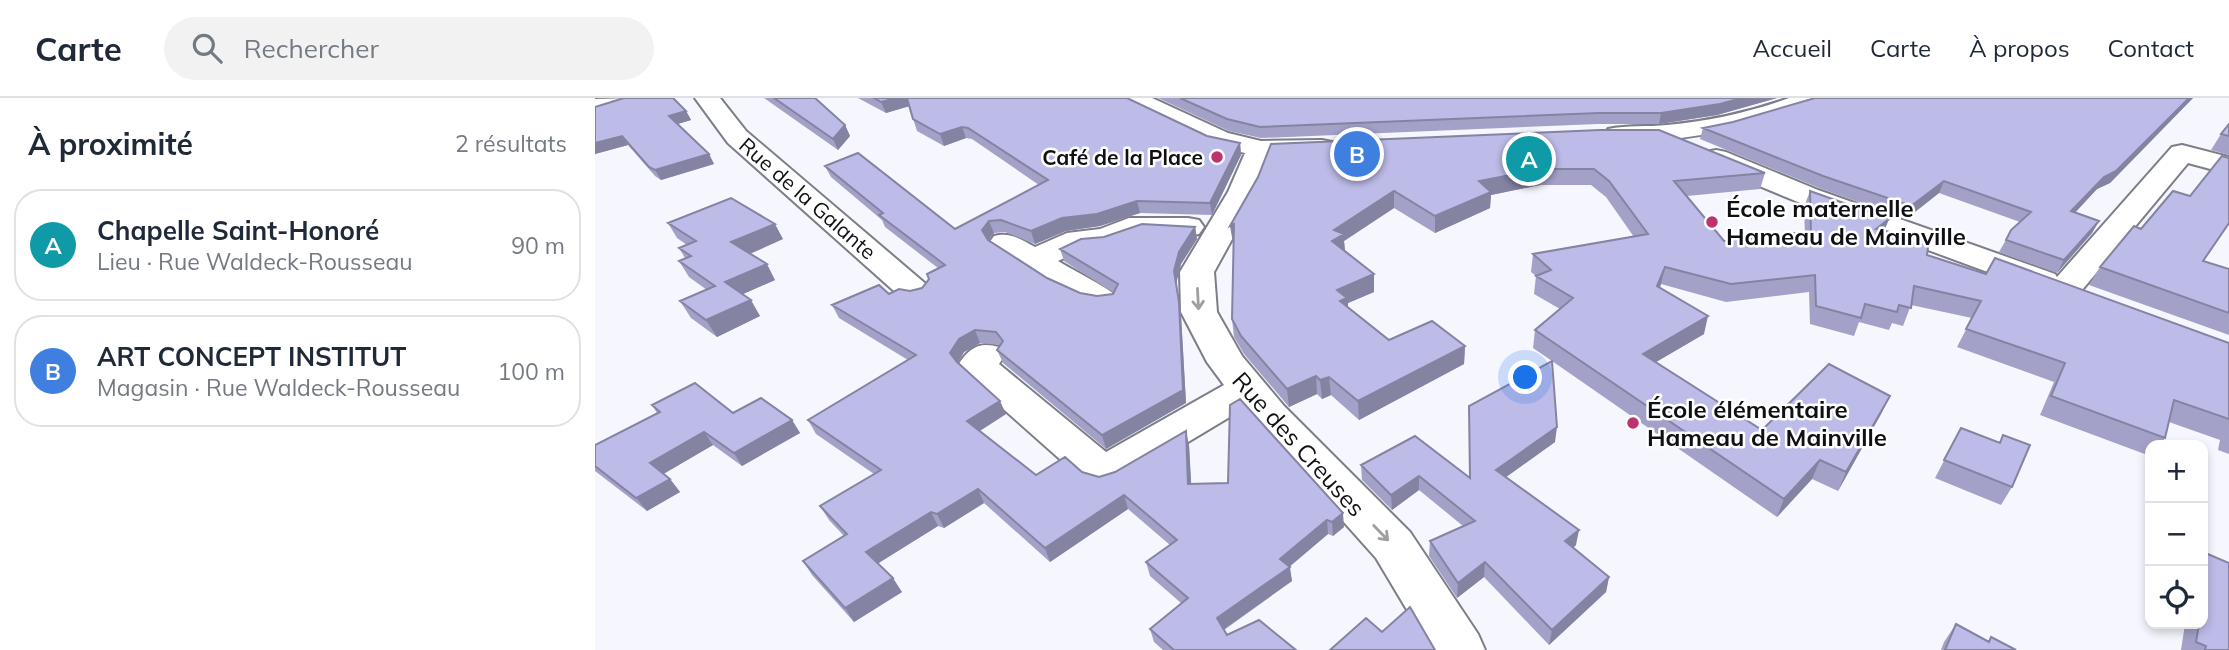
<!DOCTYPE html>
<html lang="fr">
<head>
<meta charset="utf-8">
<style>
	:root { --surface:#fff; --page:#f2f2f3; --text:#1f2937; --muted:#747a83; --line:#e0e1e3; --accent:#db2777 }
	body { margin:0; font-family:Mulish,sans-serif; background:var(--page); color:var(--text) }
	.controls { position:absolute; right:21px; bottom:21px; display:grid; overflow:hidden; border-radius:14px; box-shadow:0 4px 10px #0003 }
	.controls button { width:63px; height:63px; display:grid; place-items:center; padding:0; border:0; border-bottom:2px solid var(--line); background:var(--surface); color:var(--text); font:35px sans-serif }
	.you { position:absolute; left:931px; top:280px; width:24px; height:24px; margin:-18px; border:5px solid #fff; border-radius:50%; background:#1a73e8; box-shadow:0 0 0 10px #1a73e833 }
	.badge { display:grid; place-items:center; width:46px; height:46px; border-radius:50%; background:var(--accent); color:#fff; font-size:23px; font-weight:700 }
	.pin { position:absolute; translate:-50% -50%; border:4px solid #fff; box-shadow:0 2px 7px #0006 }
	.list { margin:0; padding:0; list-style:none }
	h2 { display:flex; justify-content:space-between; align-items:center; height:91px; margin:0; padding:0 28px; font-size:30px }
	h2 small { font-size:23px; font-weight:400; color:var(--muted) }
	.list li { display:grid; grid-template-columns:46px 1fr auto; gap:21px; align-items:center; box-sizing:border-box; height:112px; margin:0 14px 14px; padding:0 14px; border:2px solid var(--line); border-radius:28px }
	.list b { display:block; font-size:26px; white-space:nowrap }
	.list p { margin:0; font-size:23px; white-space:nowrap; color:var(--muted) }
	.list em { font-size:23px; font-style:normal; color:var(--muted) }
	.icon { flex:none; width:38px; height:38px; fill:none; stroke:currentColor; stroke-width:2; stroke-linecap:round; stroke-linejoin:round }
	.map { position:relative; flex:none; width:1634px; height:552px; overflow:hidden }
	header { display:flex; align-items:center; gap:42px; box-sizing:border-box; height:98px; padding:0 35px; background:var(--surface); border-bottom:2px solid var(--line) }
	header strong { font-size:33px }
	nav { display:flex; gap:38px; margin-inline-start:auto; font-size:24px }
	.search { width:490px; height:63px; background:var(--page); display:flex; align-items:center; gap:18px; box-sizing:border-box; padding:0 24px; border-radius:38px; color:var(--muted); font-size:26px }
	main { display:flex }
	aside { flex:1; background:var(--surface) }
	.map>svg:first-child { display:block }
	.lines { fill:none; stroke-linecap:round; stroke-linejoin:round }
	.minor-casing { stroke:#7c7e87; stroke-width:4 }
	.minor { fill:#fff; fill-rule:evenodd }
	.wall { fill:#a3a1c8 }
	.shaded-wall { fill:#8483a2 }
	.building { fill:#bdbbe8; stroke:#8483a2; stroke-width:2 }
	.oneway { stroke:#9f9fa1 }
	.poi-dot { fill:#bc3370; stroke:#fff; stroke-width:2.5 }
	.labels { text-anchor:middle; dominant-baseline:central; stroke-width:5; stroke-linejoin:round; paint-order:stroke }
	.far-poi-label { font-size:21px; font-weight:bold; fill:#0f1013; stroke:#fff; text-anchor:end }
	.far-street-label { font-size:21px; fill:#0f1013; stroke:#fff }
	.poi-label { font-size:24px; font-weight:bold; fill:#0f1013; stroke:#fff; text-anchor:start }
	.street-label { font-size:24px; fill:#0f1013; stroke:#fff }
</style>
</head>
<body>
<header>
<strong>Carte</strong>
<div class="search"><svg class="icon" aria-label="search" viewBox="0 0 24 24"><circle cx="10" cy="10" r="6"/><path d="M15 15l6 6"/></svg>Rechercher</div>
<nav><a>Accueil</a><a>Carte</a><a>À propos</a><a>Contact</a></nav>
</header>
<main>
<aside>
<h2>À proximité<small>2 résultats</small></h2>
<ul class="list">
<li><span class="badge" style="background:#0f9aa8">A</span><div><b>Chapelle Saint-Honoré</b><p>Lieu · Rue Waldeck-Rousseau</p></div><em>90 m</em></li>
<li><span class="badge" style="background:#3f7fe0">B</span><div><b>ART CONCEPT INSTITUT</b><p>Magasin · Rue Waldeck-Rousseau</p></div><em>100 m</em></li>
</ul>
</aside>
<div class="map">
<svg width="1634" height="552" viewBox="0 0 1634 552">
	<rect width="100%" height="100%" fill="#f5f6fe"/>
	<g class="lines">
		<g class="minor-casing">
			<path id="minor" d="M41,0l-3,5 -38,12v-16z
				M100,0h25l26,33 181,154 5,7 -5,7 -12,3 -12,-3 -175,-156z
				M525,0h32l76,35 33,8 61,-1 10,2 4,6 -4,6 -61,3 -13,35 -44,80 3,40 25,44 42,50 126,126 68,102 7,16h-54l-55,-92 -133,-149 -125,75 -15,5 -15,-5 -124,-110 -6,-9c11,-17 21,-24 41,-18l6,8 -6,9 107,88 118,-67 -17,-23 -26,-50 -1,-40 48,-80 17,-39 -35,-8 -87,-42z
				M1194,0h36l-3,5c-67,24 -134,38 -205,40l-9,-2 -4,-6 4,-6c19,-4 40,-2 59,-4 42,-4 83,-13 122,-27z
				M1587,47l47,12v17l-41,-11 -111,133 -12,3 -12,-3 -5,-6 -17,-2 -233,-86 -92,-38 -4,-6 4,-6 10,-2 10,2 92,38 237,84 2,3 115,-130z
				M534,120h59l11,2 5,7 -5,7 -11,2h-54l-17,9 -33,4 -26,12c14,9 54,28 61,38l-5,7c-35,9 -90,-37 -120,-56l-5,-7 5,-7c17,-4 26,3 41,11l32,-14 33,-4z"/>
		</g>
		<use href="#minor" class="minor"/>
	</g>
	<path class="wall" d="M169,0h51l30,27 5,11 -12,14z
		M263,0h269l80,38 33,7 1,12 -29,60 -72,-2 -40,13 -34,5 -31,13 -30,-12 -11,1 -5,7 58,38 33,15 17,3 16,-2 1,-1 -50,-32 -4,-12 135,-22 2,12 -16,25 -5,20 5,31 5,88 -80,46 -103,-86 -6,-13 3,-5 -20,-2 -16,9 -6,11 48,51 -26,17 56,44 46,-3 17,5 90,-32 2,39 37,-1 116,44 -11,9 -5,-2 -39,33 3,14 -68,49 3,5 69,15h-133l-9,-8 -4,-13 31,-26 -31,-27 -4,-14 24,-17 -42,-36 -78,53 -66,-59 -40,25 -6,-2 -60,37 24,29 -48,30 -42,-47 -9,-14 41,-25 -15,-16 -9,-14 54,-32 -58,-40 -8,-14 100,-60 -69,-42 -7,-13 90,-17 7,-8 -2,-6 11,-6 -53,-41 -3,-7 -51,-43 -6,-11 130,63 84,-44 -67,-46 -6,-1 -22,8 -27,-15 -8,-25 -23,7z
		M563,0h619l-60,17 -58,9h-61l-337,14 -32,-7z
		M1220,0h378l-83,85 -13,6 -22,24 24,8 -7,12 -35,40 -58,-21 7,-12 14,-18 -81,-29 -33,26 -87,-31 -119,-49 3,-11 30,-6z
		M0,9l91,4 5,9 -13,4 31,30 5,10 -53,16 -6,-4 -27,-31 -33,9z
		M1634,26v31l-18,-5 10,-16z
		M676,46l494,29 -5,16 -73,7 37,45 81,-5 -1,-29 6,-16 79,28 -5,12 43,24 59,19 243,69v111l-11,-4 2,-10 -51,-18 -4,16 -5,7h-10v11l-110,-41 14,-33 -97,-35 15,-29 -61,-13 -8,21 -11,-3 -3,7 -30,-8 -5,14 -44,-12 -1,-32 -83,10 -65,-18 -1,4 44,46 -48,28 106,68 128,-34 -9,18 -43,77 -26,-12 -35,38 -225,-156 3,81 -49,35 70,68 -3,3 36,29 -3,15 -57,53 -65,-68 -27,21 -28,-42 1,-15 33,-15 -44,-36 -27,20 -30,-30 -1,-15 108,12v-71l83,-45 -19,-13 2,-18 25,-21 -26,-15 2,-18 -5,-4 2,-18 101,-17 -28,-40 -15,-12h-51l-49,10 -1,13 -55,25 -41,-25 -50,33 1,10 29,41 -26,11v5l41,32 76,6 -1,18 -105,56 -28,-25 -9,4 -5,-5 -28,13 -45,-53 -10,-17 -2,-18 2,-76h-1z
		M73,125l115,16 -33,15 25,26 -32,14 17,22 -43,21 -26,-19 -11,-17 27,-11 -18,-13 -10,-16 6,-3 -6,-10 8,-3 -10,-7z
		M1608,163l26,8v66l-140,-50 11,-18z
		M57,307l140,15 8,13 -58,33 -29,-21 -50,29 7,5 10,13 -33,19 -52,-40v-26l62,-32z
		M1366,330l38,15 4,-8 9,52 -11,18 -66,-27z
		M1361,526l32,17 3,-4 25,13h-75l3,-8z
		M1590,526h18l26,26h-48z"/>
	<path class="shaded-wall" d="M301,0h11l3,8 -24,7 -5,-11z
		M1147,0h35l-60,17 -58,9 2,-11z
		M1594,0h4l-83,85 -13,6 -33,35 7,-13 33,-34z
		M91,13l5,9 -17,5 -5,-9z
		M250,27l5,11 -12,14 -5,-11z
		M367,29l4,11 -22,8 -4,-12z
		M27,38l6,9 -33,9v-11z
		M645,45l1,12 -29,60 -2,-12z
		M114,56l5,10 -53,16 -6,-10z
		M946,71l-1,16 -49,10 -1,13 -55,25v-17l44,-35z
		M1349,83l-5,12 -33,26 5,-13z
		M799,93v17l-50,33 1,10 -13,-10 2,-11z
		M542,103l3,12 -40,13 -34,5 -31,13 -4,-13 31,-13z
		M1294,121l-7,17 -6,-7z
		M394,123l5,12 -8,10 -4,-13z
		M1504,123l-7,12 -35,40 7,-13z
		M180,126l8,15 -43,19 -9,-16z
		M639,126l3,17 -4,2 -3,-17z
		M600,129l2,12 -16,25 -5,20 5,31 5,88 -80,46 -4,-14 72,-164 5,-19z
		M172,166l8,16 -41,18 -9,-16z
		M1070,169l-4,17 -8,20 4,-18z
		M779,176v18l-26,11v13l-7,-10 -4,-16z
		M156,202l9,16 -43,21 -11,-17z
		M1113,218l-4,18 -65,38 4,-18z
		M380,232l5,13 -16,9 -8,14 -6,-13 9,-14z
		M870,248l-1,18 -105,56 -1,-19z
		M721,278l1,18 -28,13 -2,-18z
		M734,279l2,18 -9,4 -2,-19z
		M1295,298l-9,18 -43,77 8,-19z
		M405,303l6,13 -33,21 -6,-14z
		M197,322l8,13 -58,33 -8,-13z
		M962,329l-2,15 -60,43 1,-15z
		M591,333l3,14 3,53 -4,-14z
		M109,334l9,13 -53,31 -10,-13z
		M1225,362l-8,19 -35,38 7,-18z
		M824,378v14l-27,20 -1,-15z
		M75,381l10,13 -33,19 -11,-13z
		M383,391l6,14 -40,25 -7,-14z
		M529,397l4,14 -78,53 -5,-14z
		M336,414l7,14 -64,40 -8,-14z
		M748,415l1,14 -11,9 -1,-14z
		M732,422l1,14 -46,39 -2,-14z
		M984,432l-3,15 -13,11 2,-15z
		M890,464l-1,15 -27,21 1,-15z
		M695,469l2,14 -72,51 -3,-14z
		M1014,479l-3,15 -57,53 3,-15z
		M298,480l9,14 -48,30 -9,-14z"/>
	<path class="building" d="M29,0h49l13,13 -17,5 40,38 -54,16 -6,-3 -27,-31 -27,7v-36z
		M179,0h41l30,27 -12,14z
		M279,0h22l-15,4z
		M312,0h220l80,38 33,7 -30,60 -73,-2 -40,13 -35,4 -31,13 -30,-11 -12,1 -7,9 6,10 59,38 33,15 17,3 16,-2 5,-10 -58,-35 21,-10 23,-2 38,-13 53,3 -16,25 -5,19 5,31 4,88 -81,45 -105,-85 6,-9 -7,-9 -21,-2 -16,9 -9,14 7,9 43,39 -33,20 69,54 29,-18 17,15 17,5 16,-5 71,-41 2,53 40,-1 2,-78 10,-6 103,114 -11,9 -5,-2 -47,39 10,8 -73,51 10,17 32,-15 37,30h-122l-24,-21 38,-31 -42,-36 31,-22 -53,-45 -79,53 -67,-59 -41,25 -6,-2 -65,40 27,26 -48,30 -42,-47 44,-27 -27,-28 61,-36 -73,-50 108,-65 -84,-50 47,-20 10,9 10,-5 11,2 12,-3 7,-9 -2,-5 18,-9 -66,-50 4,-2 -58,-47 33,-13 97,76 93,-49 -80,-52 -6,-1 -22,7 -27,-15z
		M585,0h562l-22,6 -59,9h-62l-339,14 -33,-8z
		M1220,0h374l-73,73 -12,6 -33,34 28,10 -35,39 -58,-20 5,-10 20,-18 -87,-31 -33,25 -88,-30 -120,-48 30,-6z
		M1634,26v12l-8,-2z
		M1005,32h59l106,43 -91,8 50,60 70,-8 17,4 -1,-46 79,28 -13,10 53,11 -2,15 59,19 9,-16 234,85v76l-55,-19 -9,38 -114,-42 14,-33 -99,-34 15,-28 -67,-15 -3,22 -12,-3 -2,7 -32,-8 -4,14 -45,-12 -1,-31 -84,9 -66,-17 -8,19 51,30 -65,38 119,76 67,-66 61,32 -44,76 -26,-12 -36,39 -249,-169 38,-32 -37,-22 15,-6 -18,-16 115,-20 -39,-53 -15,-12h-53l-62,12 12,11 -56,24 -41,-25 -60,39 10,4 -12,7 42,33 -37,16 10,8 -7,3 49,39 43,-19 33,25 -107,55 -29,-24 -9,3 -4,-4 -29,13 -46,-53 -9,-17 2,-95 -4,2 28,-49 13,-33z
		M1627,58l7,2v65l-26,38 26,8v44l-129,-46 34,-41 7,3 32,-38 17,5z
		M136,100l44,26 -44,18 36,22 -42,18 26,18 -45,20 -26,-19 35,-15 -36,-25 12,-5 -12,-8 17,-7 -28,-18z
		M957,263l5,66 -61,43 83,60 -14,11 44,36 -57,53 -67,-68 -27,21 -28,-42 45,-20 -56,-45 -28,19 -30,-30 54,-29 55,42 -1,-72z
		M100,285l38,30 28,-15 31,22 -58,33 -30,-21 -54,31 20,16 -34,19 -41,-32v-21l65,-33 -8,-7z
		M1366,330l39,15 3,-8 27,10 -18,42 -68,-27z
		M1608,454l26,11v87h-24l1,-4 -10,-4 3,-18h4z
		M815,509l25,43h-105l36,-32 16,14z
		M1361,526l33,18 2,-5 25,13h-71z"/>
	<defs><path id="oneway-shaft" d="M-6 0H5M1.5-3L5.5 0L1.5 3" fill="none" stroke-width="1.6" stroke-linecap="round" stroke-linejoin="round" transform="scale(1.75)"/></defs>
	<g class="oneway">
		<use href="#oneway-shaft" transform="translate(603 201) rotate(87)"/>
		<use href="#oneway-shaft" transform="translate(786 435) rotate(46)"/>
	</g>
	<g class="poi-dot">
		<circle cx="622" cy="59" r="7"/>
		<circle cx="1117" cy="124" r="7"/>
		<circle cx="1038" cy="325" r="7"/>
	</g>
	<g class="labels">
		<g class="far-poi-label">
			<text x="608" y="59">Café de la Place</text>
		</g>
		<g class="far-street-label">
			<text transform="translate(213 100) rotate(41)">Rue de la Galante</text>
		</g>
		<g class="poi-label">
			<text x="1131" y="110">École maternelle<tspan x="1131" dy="28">Hameau de Mainville</tspan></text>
			<text x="1052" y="311">École élémentaire<tspan x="1052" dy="28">Hameau de Mainville</tspan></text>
		</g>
		<g class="street-label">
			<text transform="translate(704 346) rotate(48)">Rue des Creuses</text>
		</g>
	</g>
</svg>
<div class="controls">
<button>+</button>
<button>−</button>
<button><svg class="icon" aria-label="locate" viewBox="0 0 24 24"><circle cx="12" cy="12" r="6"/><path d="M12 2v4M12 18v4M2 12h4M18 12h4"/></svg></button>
</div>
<div class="you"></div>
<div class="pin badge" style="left:934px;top:61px;background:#0f9aa8">A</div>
<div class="pin badge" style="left:762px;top:56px;background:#3f7fe0">B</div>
</div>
</main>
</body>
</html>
